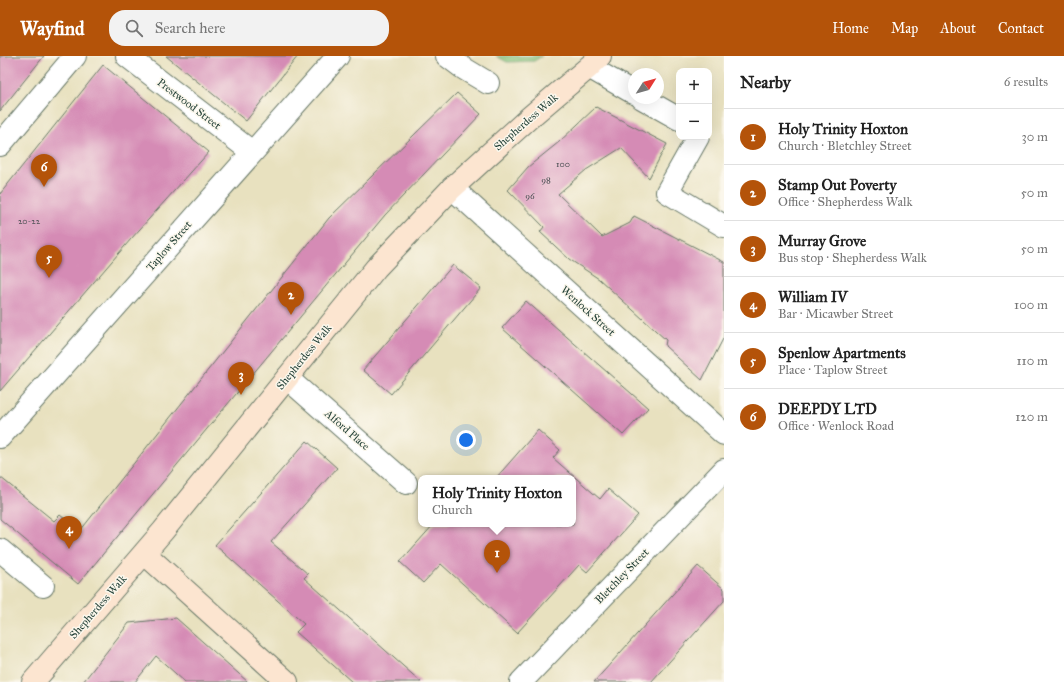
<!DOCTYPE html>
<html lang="en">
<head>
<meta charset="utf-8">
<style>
	:root { --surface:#fff; --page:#f2f2f2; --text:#222; --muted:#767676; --line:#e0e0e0; --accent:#b45309 }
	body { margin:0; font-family:"IM FELL Great Primer",serif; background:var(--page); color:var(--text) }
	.controls { position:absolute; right:12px; top:12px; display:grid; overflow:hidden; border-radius:8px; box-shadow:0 4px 16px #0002 }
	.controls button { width:36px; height:36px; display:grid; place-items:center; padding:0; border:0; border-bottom:1px solid var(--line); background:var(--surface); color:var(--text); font:20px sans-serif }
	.compass { position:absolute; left:628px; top:12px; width:36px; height:36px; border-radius:50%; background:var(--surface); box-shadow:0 4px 16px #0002; rotate:53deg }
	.you { position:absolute; left:466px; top:384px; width:14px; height:14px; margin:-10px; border:3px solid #fff; border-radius:50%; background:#1a73e8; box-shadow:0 0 0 6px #1a73e833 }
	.badge { display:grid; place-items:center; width:26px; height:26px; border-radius:50%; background:var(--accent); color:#fff; font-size:13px; font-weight:700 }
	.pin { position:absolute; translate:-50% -33px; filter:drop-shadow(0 1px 2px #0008) }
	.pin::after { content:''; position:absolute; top:21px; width:14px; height:12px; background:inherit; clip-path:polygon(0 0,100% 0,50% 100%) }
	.popup { position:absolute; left:418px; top:419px; width:158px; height:52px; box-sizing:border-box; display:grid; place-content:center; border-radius:8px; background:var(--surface); filter:drop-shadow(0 1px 3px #0005); font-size:13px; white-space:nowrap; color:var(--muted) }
	.popup b { font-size:15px; color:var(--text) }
	.popup::after { content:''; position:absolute; left:50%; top:100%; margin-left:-8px; border:8px solid transparent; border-top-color:var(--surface) }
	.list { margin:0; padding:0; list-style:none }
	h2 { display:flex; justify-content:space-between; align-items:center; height:52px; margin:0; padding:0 16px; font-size:17px }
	h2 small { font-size:13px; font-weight:400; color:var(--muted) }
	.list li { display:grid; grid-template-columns:26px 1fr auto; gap:12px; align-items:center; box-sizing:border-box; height:56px; padding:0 16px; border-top:1px solid var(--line) }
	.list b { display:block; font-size:15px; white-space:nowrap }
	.list p { margin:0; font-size:13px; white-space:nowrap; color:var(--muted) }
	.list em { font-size:13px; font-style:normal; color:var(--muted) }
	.icon { flex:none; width:22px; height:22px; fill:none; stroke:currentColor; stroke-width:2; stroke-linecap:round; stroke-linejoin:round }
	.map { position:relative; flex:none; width:724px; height:626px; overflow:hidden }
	header { display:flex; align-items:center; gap:24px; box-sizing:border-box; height:56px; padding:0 20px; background:var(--accent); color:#fff }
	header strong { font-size:19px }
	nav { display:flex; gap:22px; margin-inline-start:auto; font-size:14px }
	.search { width:280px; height:36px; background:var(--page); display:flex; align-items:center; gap:10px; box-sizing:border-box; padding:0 14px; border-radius:16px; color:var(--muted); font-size:15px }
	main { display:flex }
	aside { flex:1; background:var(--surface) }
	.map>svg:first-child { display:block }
	.green { fill:#89c67c; stroke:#548258 }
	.building { fill:#d58bb5 }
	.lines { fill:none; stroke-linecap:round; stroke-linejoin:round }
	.street-casing { stroke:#657665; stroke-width:24 }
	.secondary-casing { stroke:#657665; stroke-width:24 }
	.street { stroke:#fff; stroke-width:22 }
	.secondary { stroke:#fce5d0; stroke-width:22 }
	.labels { text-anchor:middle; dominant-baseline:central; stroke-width:3; stroke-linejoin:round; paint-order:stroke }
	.number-label { font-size:9px; fill:#4c5054 }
	.street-label { font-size:11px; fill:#1f3d34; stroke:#fbf7ec }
</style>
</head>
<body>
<header>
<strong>Wayfind</strong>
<div class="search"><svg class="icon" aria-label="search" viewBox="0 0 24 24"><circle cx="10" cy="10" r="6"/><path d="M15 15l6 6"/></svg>Search here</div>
<nav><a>Home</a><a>Map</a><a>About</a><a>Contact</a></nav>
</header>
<main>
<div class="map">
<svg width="724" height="626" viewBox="0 0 724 626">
	<rect width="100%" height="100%" fill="#fbf7ec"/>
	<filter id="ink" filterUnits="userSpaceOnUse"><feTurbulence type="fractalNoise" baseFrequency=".025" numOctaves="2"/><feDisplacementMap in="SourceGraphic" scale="8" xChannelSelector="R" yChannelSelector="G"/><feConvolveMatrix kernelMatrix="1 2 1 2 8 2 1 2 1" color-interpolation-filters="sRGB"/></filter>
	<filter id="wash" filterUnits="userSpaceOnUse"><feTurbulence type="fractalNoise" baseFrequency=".012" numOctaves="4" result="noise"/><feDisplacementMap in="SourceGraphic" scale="16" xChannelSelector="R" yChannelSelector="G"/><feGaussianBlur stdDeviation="0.9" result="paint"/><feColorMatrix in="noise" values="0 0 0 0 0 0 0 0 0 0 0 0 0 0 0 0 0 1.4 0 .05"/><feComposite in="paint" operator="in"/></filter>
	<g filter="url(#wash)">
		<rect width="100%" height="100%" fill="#e8e1bf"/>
		<path class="green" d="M496,0h46l-8,5 -27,1z"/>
		<g id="blocks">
			<path class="building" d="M0,0h44l-44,55z
				M166,0h132l-52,65z
				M103,9l106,87 -78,87 -131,152v-197z
				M457,37l24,21 -96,101 -307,369 -78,-65v-42l54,44 6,-6 20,16 249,-313z
				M596,51l71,37 -18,34 -28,-30 -35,22 -28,24 44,43 28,-14 4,-7 90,46v75l-22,43 -37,-34 1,-6 -67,-61 -30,-20 -29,-27 4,-5 -36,-37 20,-23 31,-25z
				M453,209l28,23 -90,106 -28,-24z
				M526,245l122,107 -25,27 -121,-107z
				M538,374l22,20 -7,8 47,41 8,-10 30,26 -51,57 -8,-7 -62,68 -76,-69 -18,19 -23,-21 34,-38h139v-46h-77z
				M307,385l30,27 -66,74 37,32 -4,4 117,104h-69l-56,-50 8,-8 -89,-79z
				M698,510l26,23v12l-73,81h-57z
				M176,562l72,64h-63l-29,-26 -21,26h-52l46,-59z"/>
		</g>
	</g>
	<g filter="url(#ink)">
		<use href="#blocks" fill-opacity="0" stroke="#657665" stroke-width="1"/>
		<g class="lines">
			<g class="street-casing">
				<path id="street" d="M127,0l125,96
					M447,0l16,12 25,15
					M589,11l45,26
					M642,42l37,21
					M698,81l-31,55 57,34
					M0,89l75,-89
					M452,132l272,246
					M287,322l119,105
					M0,381l338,-381
					M0,494l43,36
					M521,626l203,-212"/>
			</g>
			<g class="secondary-casing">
				<path id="secondary" d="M144,497l143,129
					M33,626l130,-151 213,-263 76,-80 77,-70 60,-51 11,-11"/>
			</g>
			<use href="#street" class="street"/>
			<use href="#secondary" class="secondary"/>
		</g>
	</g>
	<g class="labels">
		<g class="number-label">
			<text x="563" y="107">100</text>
			<text x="546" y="123">98</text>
			<text x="530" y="139">96</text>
			<text x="29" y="164">20-22</text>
		</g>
		<g class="street-label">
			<text transform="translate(189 48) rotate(37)">Prestwood Street</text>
			<text transform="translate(526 66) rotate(-41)">Shepherdess Walk</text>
			<text transform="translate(169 190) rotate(-49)">Taplow Street</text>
			<text transform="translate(588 255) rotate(42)">Wenlock Street</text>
			<text transform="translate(304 301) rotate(-51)">Shepherdess Walk</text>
			<text transform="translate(347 374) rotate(41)">Alford Place</text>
			<text transform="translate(622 520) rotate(-46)">Bletchley Street</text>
			<text transform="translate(98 551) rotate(-49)">Shepherdess Walk</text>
		</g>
	</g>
</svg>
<div class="controls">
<button>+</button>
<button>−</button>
</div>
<svg class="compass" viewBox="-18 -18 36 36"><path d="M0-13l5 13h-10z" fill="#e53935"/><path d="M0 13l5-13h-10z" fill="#767676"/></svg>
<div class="you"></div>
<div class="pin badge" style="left:497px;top:517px">1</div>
<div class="popup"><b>Holy Trinity Hoxton</b>Church</div>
<div class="pin badge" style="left:291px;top:259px">2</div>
<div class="pin badge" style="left:241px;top:339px">3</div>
<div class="pin badge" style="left:69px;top:493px">4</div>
<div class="pin badge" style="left:49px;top:222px">5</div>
<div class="pin badge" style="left:44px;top:131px">6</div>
</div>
<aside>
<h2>Nearby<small>6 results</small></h2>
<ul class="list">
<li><span class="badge">1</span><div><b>Holy Trinity Hoxton</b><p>Church · Bletchley Street</p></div><em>30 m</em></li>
<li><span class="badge">2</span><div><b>Stamp Out Poverty</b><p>Office · Shepherdess Walk</p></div><em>50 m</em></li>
<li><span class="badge">3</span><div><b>Murray Grove</b><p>Bus stop · Shepherdess Walk</p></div><em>50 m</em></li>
<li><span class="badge">4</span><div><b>William IV</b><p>Bar · Micawber Street</p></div><em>100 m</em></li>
<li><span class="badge">5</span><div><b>Spenlow Apartments</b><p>Place · Taplow Street</p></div><em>110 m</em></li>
<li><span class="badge">6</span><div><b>DEEPDY LTD</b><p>Office · Wenlock Road</p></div><em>120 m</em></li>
</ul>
</aside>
</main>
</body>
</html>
